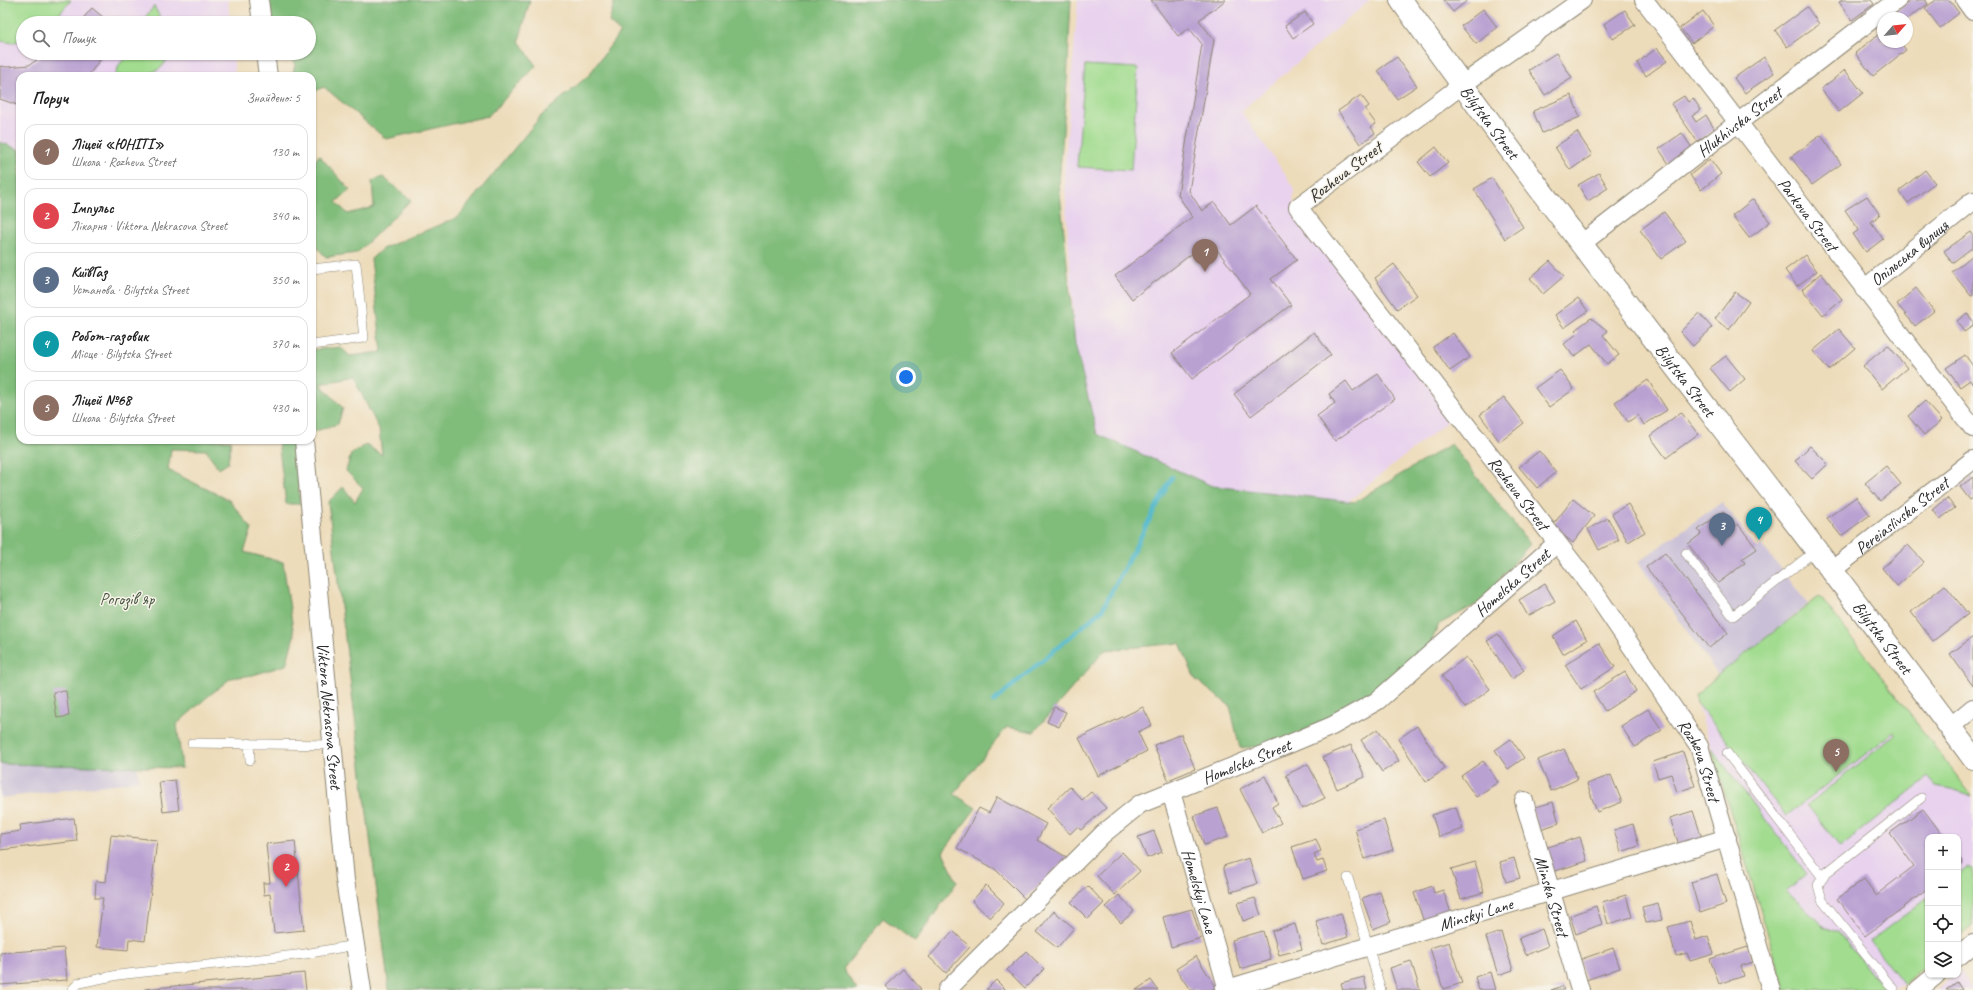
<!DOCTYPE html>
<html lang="uk">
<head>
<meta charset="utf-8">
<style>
	:root { --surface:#fff; --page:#f2f2f2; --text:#222; --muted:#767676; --line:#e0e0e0; --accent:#ea580c }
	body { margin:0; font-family:Caveat,sans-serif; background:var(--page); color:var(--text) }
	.controls { position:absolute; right:12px; bottom:12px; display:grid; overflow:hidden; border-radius:8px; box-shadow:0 1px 3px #0004 }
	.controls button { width:36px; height:36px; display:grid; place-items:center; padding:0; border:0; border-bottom:1px solid var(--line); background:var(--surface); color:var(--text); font:20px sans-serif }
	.compass { position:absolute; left:1877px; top:12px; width:36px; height:36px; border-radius:50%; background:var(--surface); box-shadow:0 1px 3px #0004; rotate:62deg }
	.you { position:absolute; left:906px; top:377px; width:14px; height:14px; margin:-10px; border:3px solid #fff; border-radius:50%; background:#1a73e8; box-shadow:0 0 0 6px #1a73e833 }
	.badge { display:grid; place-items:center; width:26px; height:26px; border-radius:50%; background:var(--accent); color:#fff; font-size:13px; font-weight:700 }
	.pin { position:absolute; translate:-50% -33px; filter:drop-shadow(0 1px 2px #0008) }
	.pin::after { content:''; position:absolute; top:21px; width:14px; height:12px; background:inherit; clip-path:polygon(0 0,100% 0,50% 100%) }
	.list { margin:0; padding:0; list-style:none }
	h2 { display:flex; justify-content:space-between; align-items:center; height:52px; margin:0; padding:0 16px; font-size:17px }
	h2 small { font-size:13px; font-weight:400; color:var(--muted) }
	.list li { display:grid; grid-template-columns:26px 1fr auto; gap:12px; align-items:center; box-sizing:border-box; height:56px; margin:0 8px 8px; padding:0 8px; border:1px solid var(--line); border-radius:12px }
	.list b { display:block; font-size:15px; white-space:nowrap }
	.list p { margin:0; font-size:13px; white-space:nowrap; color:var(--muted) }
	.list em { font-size:13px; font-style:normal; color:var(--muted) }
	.icon { flex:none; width:22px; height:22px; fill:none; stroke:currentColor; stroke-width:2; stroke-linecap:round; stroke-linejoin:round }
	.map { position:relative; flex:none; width:1973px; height:990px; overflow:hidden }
	.search { position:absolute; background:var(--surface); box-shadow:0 1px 3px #0004; left:16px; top:16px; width:300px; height:44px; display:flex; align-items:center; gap:10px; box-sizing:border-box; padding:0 14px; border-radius:22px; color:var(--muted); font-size:15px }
	.panel { position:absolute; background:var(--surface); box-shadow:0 1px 3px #0004; left:16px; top:72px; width:300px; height:372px; border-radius:12px }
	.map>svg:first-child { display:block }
	.built { fill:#e8d2ee }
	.industrial { fill:#c9bfd7 }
	.green { fill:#a1dc8f; stroke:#66845d }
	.forest { fill:#80bc7a; stroke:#567452 }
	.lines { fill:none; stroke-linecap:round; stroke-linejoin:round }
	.stream { stroke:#4db7ca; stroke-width:4.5 }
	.building { fill:#b9a1d2 }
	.lane-casing { stroke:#8c8472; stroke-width:10 }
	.street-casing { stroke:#8c8472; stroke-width:20 }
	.secondary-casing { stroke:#8c8472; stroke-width:24 }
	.lane { stroke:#fff; stroke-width:9 }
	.street { stroke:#fff; stroke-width:18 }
	.secondary { stroke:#fff; stroke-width:22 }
	.labels { text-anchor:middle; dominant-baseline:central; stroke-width:3; stroke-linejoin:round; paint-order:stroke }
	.street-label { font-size:17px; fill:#2b2b2b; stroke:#f7f3e8 }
	.park-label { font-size:17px; fill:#485744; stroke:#f7f3e8 }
</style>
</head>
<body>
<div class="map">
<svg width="1973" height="990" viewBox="0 0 1973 990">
	<rect width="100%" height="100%" fill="#f7f3e8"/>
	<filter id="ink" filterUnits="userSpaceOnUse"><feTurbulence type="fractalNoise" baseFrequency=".025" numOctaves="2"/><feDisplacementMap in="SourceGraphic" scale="8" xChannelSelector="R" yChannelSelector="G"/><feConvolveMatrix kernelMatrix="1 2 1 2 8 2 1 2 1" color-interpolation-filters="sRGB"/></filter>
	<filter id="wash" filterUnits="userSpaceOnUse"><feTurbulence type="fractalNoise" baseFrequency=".012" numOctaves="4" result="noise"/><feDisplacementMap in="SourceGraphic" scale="16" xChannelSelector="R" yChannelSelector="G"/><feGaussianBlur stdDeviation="0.9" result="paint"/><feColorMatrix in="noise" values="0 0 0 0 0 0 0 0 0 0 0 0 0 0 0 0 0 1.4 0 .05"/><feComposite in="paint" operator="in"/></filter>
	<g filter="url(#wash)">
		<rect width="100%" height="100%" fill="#eddcba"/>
		<path class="built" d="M0,0h228l2,23h-207v30h210l2,23h-215v364l-20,60z
			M1078,0h292l-129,111 53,76 -1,18 159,213 -125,100 -137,-31 -93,-53 -22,-90 -11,-172z
			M1820,596l153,202v127l-15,13v-101h-30v126l-24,21 -22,6h-97l-90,-294 23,-21z
			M1960,971l13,19h-37l19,-15h3z"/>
		<path class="industrial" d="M1722,502l34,46 6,-3 46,59 -90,71 -80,-113z
			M120,629l19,152 -139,17v-161z"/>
		<path class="green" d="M0,0h71l-19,23h-29v15l-10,5 -13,-2z
			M154,6l9,17h-22z
			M129,53h39c-1,24 -35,23 -53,23l4,-11z
			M1085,65l53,3 -7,102 -54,-3z
			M1820,596l152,200 -20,-7 -16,-3 -8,-9 -88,70 -33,-42 88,-70 -1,-3 -108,84 -89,-113 -2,-7 23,-21z
			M1711,748l96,126 -21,17 38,36 14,5 46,57 -99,1z
			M1968,867l5,2v56l-15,13v-64z
			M1928,897v66l-24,21 -34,-43z"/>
		<path class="forest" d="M269,0h261l-11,41 17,25 -48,50 -102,23 -62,-52 -12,5v-16h-20l3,-11 -7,-12h21v-30h-37z
			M615,0h456l-4,81 -8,102 16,161 22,90 115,52 143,16 96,-58 79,100 -51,59 -40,21 -13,30 -53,43 -99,48 -34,3 -10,-42 -35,-27 -15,-36 -75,7 -71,82 -27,-5 -53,67 22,14 -33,44 14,30 -42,60 -32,-24 -40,51 14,21h-468l-61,-488 15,-15 12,15 8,-14 -17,-17 5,-17 15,-9 16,10 -3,-26 -26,-52 -33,7 23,24 -5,16 -26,8v-82l28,-3 10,9 32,-4 -11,-93 11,-10 76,-32 83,-101 48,-41 31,-43 -11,-10z
			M0,142l20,8v290h211l-3,23 -9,6 -13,-19 -35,-1 -3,21 61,30 23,29 -8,23 39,10 11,74 -8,29 -33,10 -22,3 -25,20 -29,26 5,44 -182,-4z
			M319,155l31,35 -14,12 12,12 26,-7 -2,-26 11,-4 28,23 -54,53 -31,4 -14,-15v-76z
			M278,440h17l5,64h-14z"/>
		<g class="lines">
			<path class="stream" d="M993,702l109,-92 70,-133"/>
		</g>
		<g id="blocks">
			<path class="building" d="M1151,0h75l-27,20 15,20 -25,151 13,20 12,-9 17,23 25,-19 41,54 -26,19 20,26 -99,74 -20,-26 78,-59 -40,-54 -78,59 -17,-23 77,-59 -14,-22 24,-151 -13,-16 -11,8z
				M1443,0h25l-15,12z
				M1842,0h29l3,4 -22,16 -13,-18z
				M1911,0h14l3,4 -21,15 -9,-1 -4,-6z
				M1936,0h13l10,13 -19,15 -15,-20z
				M1807,7l12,17 -32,23 -12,-17z
				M92,8l18,15h-31z
				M1483,9l14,18 -21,17 -15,-18z
				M1625,10l10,15 -22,14 -9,-15z
				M1703,11l11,15 -22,17 -12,-15z
				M1305,12l8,12 -20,14 -8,-12z
				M1883,31v11h17l6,8 -33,26 -18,-23z
				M1657,48l10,13 -21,15 -9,-13z
				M48,53h57l-17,23h-68v30l-20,-7v-33l7,1 22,-2z
				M1556,53l16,25 -27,17 -16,-25z
				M1397,57l20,29 -20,13 -19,-29z
				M1764,57l10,16 -29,20 -11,-15z
				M1845,70l18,23 -24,19 -18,-23z
				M1361,95l8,11 -4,3 11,15 -5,3 4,6 -15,11 -22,-33z
				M1571,95l9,22 -38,16 -9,-22z
				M1684,96l4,6 5,-4 8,12 -9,6 4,6 10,-7 9,15 -18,11 -26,-37z
				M1577,132l15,23 -22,15 -15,-23z
				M1682,133l10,15 -23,16 -10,-15z
				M1821,135l20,29 -29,21 -21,-28z
				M1436,147l12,16 -18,14 -12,-15z
				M1710,159l11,15 -20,16 -11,-15z
				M1925,170l10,13 -27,20 -9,-12z
				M1599,173l9,15 -20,13 -10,-16z
				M1492,178l31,49 -18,12 -31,-50z
				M1867,196l13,19 -9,7 12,17 -17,13 -13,-18 6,-4 -14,-20z
				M1753,199l17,23 -21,16 -17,-22z
				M1664,212l22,29 -25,18 -21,-29z
				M1971,232l2,3v12l-21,16 -8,-12z
				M1805,255l12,16 -20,15 -12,-16z
				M1973,255v40l-2,1 -19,-24z
				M1550,261l14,15 -21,18 -13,-16z
				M1394,264l23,31 -20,14 -22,-31z
				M1821,273l21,26 -19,16 -21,-26z
				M1916,288l18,23 -19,15 -18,-22z
				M1735,292l14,10 -20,28 -14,-11z
				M1578,298l10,13 -24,17 -9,-13z
				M1699,313l13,15 -19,18 -13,-14z
				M1967,313l6,8v5l-9,6 -7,-11z
				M1591,318l17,13 -5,4 16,20 -12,9 -16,-20 -17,13 -10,-13 14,-11 -3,-3z
				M1839,329l16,19 -26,22 -16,-19z
				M1314,332l17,23 -80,61 -17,-22z
				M1453,333l17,24 -20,14 -17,-24z
				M1888,345l19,23 -25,21 -19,-23z
				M1965,355l8,11v19l-3,-5 -10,7 -14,-19z
				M1726,356l19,23 -15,13 -20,-24z
				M1560,370l14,19 -25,18 -14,-19z
				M1378,374l17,25 -60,42 -18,-25 18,-13 -6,-9 17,-13 7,10z
				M1648,380l19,30 -23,15 -6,-10 -10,7 -13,-20z
				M1504,397l20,26 -24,19 -20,-27z
				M1925,401l17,19 -18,15 -16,-19z
				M1681,412l17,22 -32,24 -16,-22z
				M1810,446l18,18 -16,15 -17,-18z
				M1539,451l17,21 -19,16 -18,-21z
				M1886,466l15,18 -21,17 -15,-18z
				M1973,477v21l-3,2 -10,-13z
				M1856,497l14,18 -29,21 -14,-18z
				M1947,498l8,10 -15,11 -7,-9z
				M1573,499l21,17 -21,27 -21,-17z
				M1628,504l17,28 -17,10 -16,-28z
				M1723,511l11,16 4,-3 19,25 -15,10 3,4 -27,20 -30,-39 13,-10 -3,-4z
				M1608,518l11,22 -20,10 -11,-21z
				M1908,545l16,17 -27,24 -15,-18z
				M1665,553l63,80 -19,15 -63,-81z
				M1545,584l10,17 -27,15 -9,-16z
				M1945,585l23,29 -35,27 -22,-29z
				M1576,621l11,19 -24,14 -10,-18z
				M1498,634l26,36 -12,9 -25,-38z
				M1973,637v49l-23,-32z
				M1599,643l16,24 -34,22 -16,-24z
				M1466,657l24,32 -25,19 -23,-32z
				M1625,672l11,19 -31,20 -12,-19z
				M66,691l3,25 -12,2 -4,-26z
				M1054,707l12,5 -7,15 -12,-5z
				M1143,707l9,18 -14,7 9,19 -49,25 -19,-38z
				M1648,709l14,21 -27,17 -14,-21z
				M1417,726l28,43 -19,13 -28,-43z
				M1378,729l21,32 -17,11 -21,-32z
				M1181,734l14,35 -27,11 -14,-35z
				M1511,739l13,19 -16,11 -13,-19z
				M1351,745l14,32 -28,12 -14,-32z
				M1564,749l14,30 -27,12 -13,-31z
				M1683,752l12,34 -18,6 -6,-18 -13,4 -5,-16z
				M1483,761l15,21 -22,15 -15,-21z
				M1308,764l17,34 -23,11 -16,-34z
				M1611,775l11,27 -25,10 -10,-28z
				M1265,776l13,27 -6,4 9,16 -19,10 -22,-44z
				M175,780l4,30 -16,2 -4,-30z
				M1070,787l12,13 9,-8 15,16 -25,22 -4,-3 -7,7 -23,-26z
				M997,797l49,27 -9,16 31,18 -43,41 -30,-30 -38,-21 22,-40 10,5z
				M1553,802l6,21 -21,7 -6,-22z
				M1456,807l7,22 -24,8 -7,-22z
				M1218,808l10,29 -24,8 -10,-29z
				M1923,809l21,28h-16v52l-63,47 -28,-37 27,-20 12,16 38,-29 -24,-33z
				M1693,811l10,30 -23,7 -10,-30z
				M74,818l3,23 -77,9v-16l21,-3 -1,-6z
				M1384,820l9,30 -29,9 -9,-30z
				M1633,824l6,22 -18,6 -7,-22z
				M1154,831l8,21 -15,6 -9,-21z
				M111,835l46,5 -12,101 -16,-2 -1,11 -31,-3 6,-49h-8l1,-17 10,1z
				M1580,837l7,24 -35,11 -7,-24z
				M1316,839l5,12 -7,3 3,8 6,-2 4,11 -24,8 -11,-32z
				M295,841l9,89 -30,3 -4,-39 -6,1 -1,-12h7l-4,-39z
				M1122,852l18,19 -25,24 -18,-19z
				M1958,856l5,7 -5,4z
				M1249,858l8,26 -26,8 -8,-26z
				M1514,858l6,20 -14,4 -6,-20z
				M1475,862l9,30 -23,7 -10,-30z
				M1717,874l9,30 -26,9 -9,-31z
				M986,885l18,18 -14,15 -18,-17z
				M1088,886l16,17 -16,16 -17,-17z
				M1432,886l2,7 9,-3 8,23 -27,9 -10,-29z
				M1380,892l11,30 -18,7 -11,-31z
				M1119,895l15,16 -13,12 -15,-16z
				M1626,895l6,22 -24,7 -6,-22z
				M1255,898l6,17 -18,6 -6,-18z
				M1658,903l4,17 -16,3 -4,-16z
				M1596,906l6,18 -26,10 -6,-18z
				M1192,909l9,29 -30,9 -8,-30z
				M1054,911l20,17 -17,20 -20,-16z
				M1341,913l7,24 -25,8 -7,-24z
				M1690,921l6,19 12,-4 6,18 -24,7 -3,-8 -11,3 -8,-29z
				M1295,924l7,25 -23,6 -7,-24z
				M1542,929l6,17 -22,9 -7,-17z
				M953,931l17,16 -24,26 -17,-16z
				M1263,931l8,29 -31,9 -8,-29z
				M1501,932l12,38 -15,5 -12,-38z
				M1449,942l13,41 -19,6 -13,-41z
				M1748,947l5,15 -12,4 3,10 -25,8 -9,-25z
				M64,948l3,32 -67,5v-32z
				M1613,948l7,20 -34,12 -7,-20z
				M1026,951l18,18 -19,19 -18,-18z
				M1196,956l20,31 -5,3h-21l-14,-21z
				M1411,961l9,29h-23l-7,-22z
				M903,969l18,20 -1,1h-31l-4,-4z
				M1490,972l5,18h-16l-4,-13z
				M304,973l2,17h-161v-1z
				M1364,977l3,13h-24l-2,-7z
				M996,980l10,10h-20z
				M1151,980l7,10h-22z
				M1957,982l5,8h-16z
				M1562,986l2,4h-13z"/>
		</g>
	</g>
	<g filter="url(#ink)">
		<use href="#blocks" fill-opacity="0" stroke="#8c8472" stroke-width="1"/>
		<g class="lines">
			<g class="lane-casing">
				<path id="lane" d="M312,269l44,-5 8,74 -52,7
					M1686,553l47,63 83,-66
					M192,743l141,2
					M249,743l1,17
					M1727,753l96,125
					M1348,878l33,112
					M72,990l7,-7 39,-8 187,-21 50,-9
					M1894,990l-72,-90 -4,-15 8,-12 95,-75"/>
			</g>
			<g class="street-casing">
				<g id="street">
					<path d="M259,0l3,23"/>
					<path id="s1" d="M1582,0l-120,85 -164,122 291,377 110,162 72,244"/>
					<path id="s2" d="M1644,0c110,142 218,287 329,428"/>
					<path d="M1965,0l8,11"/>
					<path d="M265,53l3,23"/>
					<path id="s3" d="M1581,244l316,-244"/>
					<path id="s4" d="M1864,289l109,-88"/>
					<path id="s5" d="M304,440l41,440 17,110"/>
					<path id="s6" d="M1831,571l142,-111"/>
					<path d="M1950,727l23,-19"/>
					<path id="s7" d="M1171,792l57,198"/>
					<path id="s8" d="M1524,801l56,189"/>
					<path d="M1958,957l15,-13"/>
					<path id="s9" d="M947,990l156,-156 37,-30 142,-57 50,-21 45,-25 180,-158"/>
					<path id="s10" d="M1224,990l503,-152"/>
					<path d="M1918,990l18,-15"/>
				</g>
			</g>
			<g class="secondary-casing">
				<g id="secondary">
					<path id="s11" d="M1401,0c184,258 384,503 572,758"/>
				</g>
			</g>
			<use href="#lane" class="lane"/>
			<use href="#street" class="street"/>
			<use href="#secondary" class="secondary"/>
		</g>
	</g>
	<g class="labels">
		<g class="street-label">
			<text stroke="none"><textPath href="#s11" startOffset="151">Bilytska Street</textPath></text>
			<text stroke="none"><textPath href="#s3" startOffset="200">Hlukhivska Street</textPath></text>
			<text transform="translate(1345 172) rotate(-37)">Rozheva Street</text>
			<text stroke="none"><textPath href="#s2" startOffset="270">Parkova Street</textPath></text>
			<text stroke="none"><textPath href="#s4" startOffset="58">Опільська вулиця</textPath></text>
			<text stroke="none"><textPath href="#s11" startOffset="475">Bilytska Street</textPath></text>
			<text stroke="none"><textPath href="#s1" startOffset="713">Rozheva Street</textPath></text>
			<text stroke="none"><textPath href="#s6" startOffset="90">Pereiaslivska Street</textPath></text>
			<text stroke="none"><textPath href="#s9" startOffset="707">Homelska Street</textPath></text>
			<text stroke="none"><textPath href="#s11" startOffset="799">Bilytska Street</textPath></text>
			<text stroke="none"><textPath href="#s5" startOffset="277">Viktora Nekrasova Street</textPath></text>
			<text stroke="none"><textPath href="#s9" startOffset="383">Homelska Street</textPath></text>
			<text stroke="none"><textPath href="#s1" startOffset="1037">Rozheva Street</textPath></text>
			<text stroke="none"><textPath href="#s7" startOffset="103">Homelskyi Lane</textPath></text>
			<text stroke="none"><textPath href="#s8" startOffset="99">Minska Street</textPath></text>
			<text stroke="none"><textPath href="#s10" startOffset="263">Minskyi Lane</textPath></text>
		</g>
		<g class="park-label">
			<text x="127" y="599">Рогозів яр</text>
		</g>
	</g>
</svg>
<div class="controls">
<button>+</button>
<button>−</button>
<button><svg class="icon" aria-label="locate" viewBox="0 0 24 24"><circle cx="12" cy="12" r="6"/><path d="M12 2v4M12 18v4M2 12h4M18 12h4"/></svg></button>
<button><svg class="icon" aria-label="layers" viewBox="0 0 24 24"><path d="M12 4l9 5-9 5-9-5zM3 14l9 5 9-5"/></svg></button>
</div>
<svg class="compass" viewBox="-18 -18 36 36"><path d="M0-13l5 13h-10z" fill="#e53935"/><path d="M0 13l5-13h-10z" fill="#767676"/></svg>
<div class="you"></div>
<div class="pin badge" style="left:1205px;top:272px;background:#8d6e63">1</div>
<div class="pin badge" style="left:286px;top:887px;background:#e0444e">2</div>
<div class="pin badge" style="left:1722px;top:546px;background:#5c6f8a">3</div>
<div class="pin badge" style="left:1759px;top:540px;background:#0f9aa8">4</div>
<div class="pin badge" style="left:1836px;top:772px;background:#8d6e63">5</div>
<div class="search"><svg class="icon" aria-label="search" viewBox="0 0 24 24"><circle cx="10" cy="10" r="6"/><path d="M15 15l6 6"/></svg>Пошук</div>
<section class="panel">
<h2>Поруч<small>Знайдено: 5</small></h2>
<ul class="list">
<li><span class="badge" style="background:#8d6e63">1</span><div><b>Ліцей «ЮНІТІ»</b><p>Школа · Rozheva Street</p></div><em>130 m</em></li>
<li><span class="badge" style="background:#e0444e">2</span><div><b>Імпульс</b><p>Лікарня · Viktora Nekrasova Street</p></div><em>340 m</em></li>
<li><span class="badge" style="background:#5c6f8a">3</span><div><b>КиївГаз</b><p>Установа · Bilytska Street</p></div><em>350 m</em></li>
<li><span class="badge" style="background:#0f9aa8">4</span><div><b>Робот-газовик</b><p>Місце · Bilytska Street</p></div><em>370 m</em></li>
<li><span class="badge" style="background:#8d6e63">5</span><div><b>Ліцей №68</b><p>Школа · Bilytska Street</p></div><em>430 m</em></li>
</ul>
</section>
</div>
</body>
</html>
